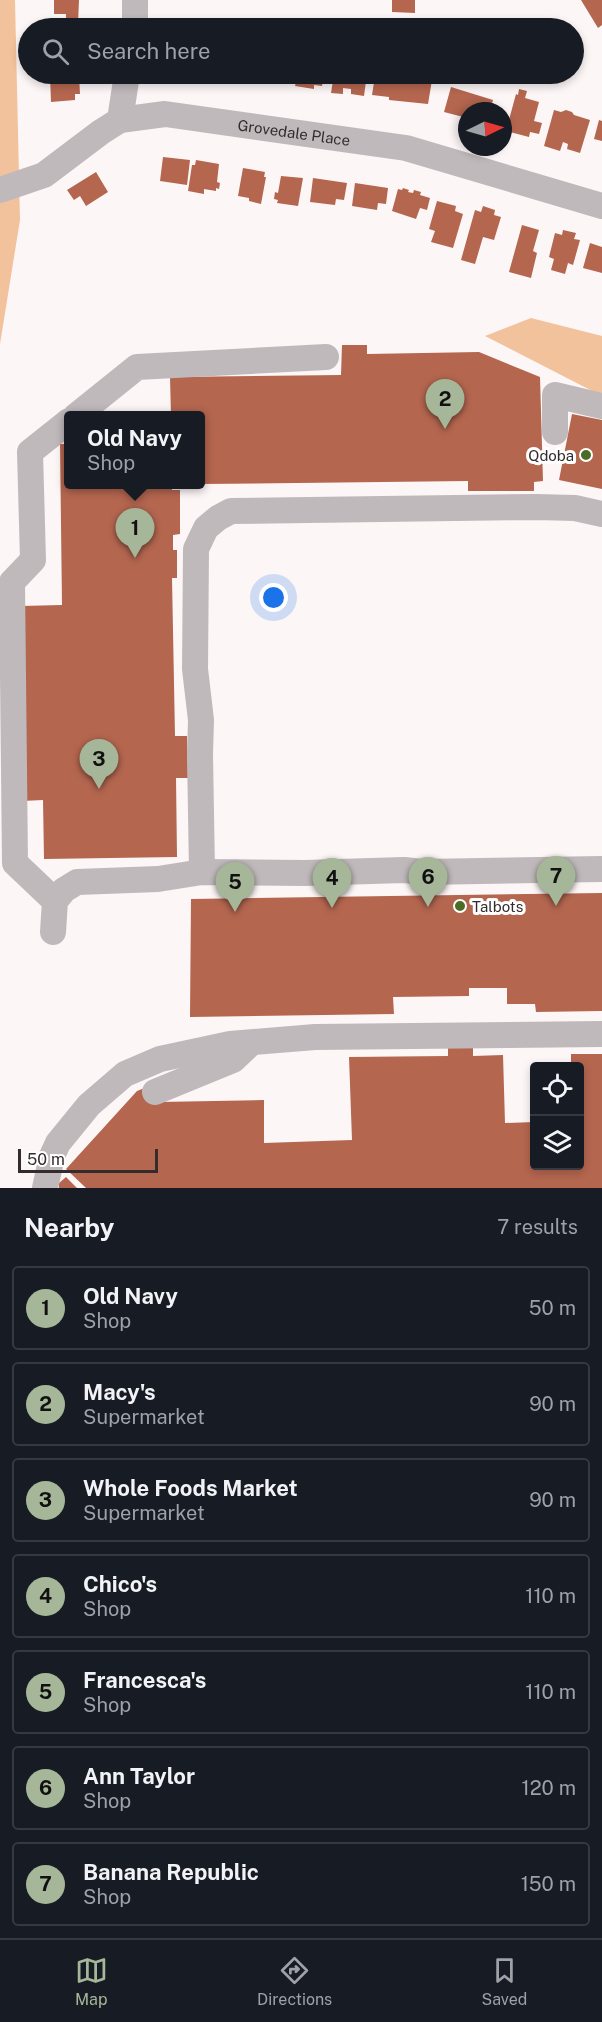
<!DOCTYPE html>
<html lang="en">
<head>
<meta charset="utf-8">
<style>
	:root { --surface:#171b24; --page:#20242c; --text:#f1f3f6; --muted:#9ea1a6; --line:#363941; --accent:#a6b698 }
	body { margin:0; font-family:"Public Sans",sans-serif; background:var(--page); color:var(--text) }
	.controls { position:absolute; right:18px; bottom:18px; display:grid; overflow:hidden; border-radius:6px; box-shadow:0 3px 9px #0003 }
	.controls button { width:54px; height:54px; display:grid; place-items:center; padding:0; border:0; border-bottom:2px solid var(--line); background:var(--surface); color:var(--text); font:30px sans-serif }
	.compass { position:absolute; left:458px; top:102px; width:54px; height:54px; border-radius:50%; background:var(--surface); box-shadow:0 3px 9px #0003; rotate:85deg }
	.scale { position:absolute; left:18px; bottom:15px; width:140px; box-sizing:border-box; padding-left:6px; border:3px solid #332c2c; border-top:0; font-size:16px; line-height:21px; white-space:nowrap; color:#332c2c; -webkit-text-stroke:4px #fff; paint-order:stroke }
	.you { position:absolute; left:274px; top:598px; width:21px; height:21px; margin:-15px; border:4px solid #fff; border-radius:50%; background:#1a73e8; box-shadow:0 0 0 9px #1a73e833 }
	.badge { display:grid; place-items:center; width:39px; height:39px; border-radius:50%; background:var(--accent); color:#111; font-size:20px; font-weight:700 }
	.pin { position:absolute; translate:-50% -50px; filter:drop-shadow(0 2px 3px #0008) }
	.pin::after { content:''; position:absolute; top:32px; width:21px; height:18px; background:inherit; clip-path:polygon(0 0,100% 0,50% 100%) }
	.popup { position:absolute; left:64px; top:411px; width:141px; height:78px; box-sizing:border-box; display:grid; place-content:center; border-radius:6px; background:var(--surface); filter:drop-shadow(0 2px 4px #0005); font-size:20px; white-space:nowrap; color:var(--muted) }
	.popup b { font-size:22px; color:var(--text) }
	.popup::after { content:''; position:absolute; left:50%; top:100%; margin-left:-12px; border:12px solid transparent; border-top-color:var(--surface) }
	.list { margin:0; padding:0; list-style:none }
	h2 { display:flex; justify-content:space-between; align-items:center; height:78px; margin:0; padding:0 24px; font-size:26px }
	h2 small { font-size:20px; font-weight:400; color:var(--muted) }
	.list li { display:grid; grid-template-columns:39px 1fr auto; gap:18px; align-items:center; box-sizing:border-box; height:84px; margin:0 12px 12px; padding:0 12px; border:2px solid var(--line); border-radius:6px }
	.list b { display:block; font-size:22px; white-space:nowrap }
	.list p { margin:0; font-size:20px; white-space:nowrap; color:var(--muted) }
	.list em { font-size:20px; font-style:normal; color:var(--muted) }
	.icon { flex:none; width:33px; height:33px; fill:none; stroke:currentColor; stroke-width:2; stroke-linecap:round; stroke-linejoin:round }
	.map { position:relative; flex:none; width:602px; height:1188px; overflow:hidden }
	.search { position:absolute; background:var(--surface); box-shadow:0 3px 9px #0003; left:18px; right:18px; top:18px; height:66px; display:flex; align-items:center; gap:15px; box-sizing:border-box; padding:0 21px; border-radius:33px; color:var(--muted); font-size:22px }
	.sheet { height:750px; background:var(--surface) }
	nav { display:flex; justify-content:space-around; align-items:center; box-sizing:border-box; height:84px; border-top:2px solid var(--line); background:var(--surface); font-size:16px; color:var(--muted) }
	nav a { display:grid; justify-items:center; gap:3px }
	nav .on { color:var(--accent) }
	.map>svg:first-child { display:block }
	.green { fill:#f2c29c }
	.building { fill:#b4664f }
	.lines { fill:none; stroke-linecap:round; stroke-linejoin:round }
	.minor { stroke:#c0b9bc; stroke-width:26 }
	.poi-dot { fill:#4a6c24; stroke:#fff; stroke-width:2 }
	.labels { text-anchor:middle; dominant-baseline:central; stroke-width:6; stroke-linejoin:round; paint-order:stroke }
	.street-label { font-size:15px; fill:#332c2c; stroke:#fff }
	.poi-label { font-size:15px; fill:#332c2c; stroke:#fff; text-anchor:end }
</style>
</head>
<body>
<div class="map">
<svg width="602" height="1188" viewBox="0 0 602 1188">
	<rect width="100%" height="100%" fill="#fdf6f6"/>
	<path class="green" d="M0,0h15l5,220 -20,124z
		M531,318l71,18v60l-117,-60z"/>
	<path class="building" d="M54,0h25l-1,24 -12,-1v-9h-12z
		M392,0h23v13l-23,-1z
		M581,0h21v25l-4,3z
		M173,24l22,3v1h-23z
		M79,74l1,20h-5v6l-24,2 -1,-27z
		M253,74h25l-1,10 -25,-4z
		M291,74h33l-2,12 -8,-1v4l-19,-3 1,-4 -6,-1z
		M334,74h33l-3,22 -13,-2v-5l-8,-1v6l-12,-1z
		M419,74h14l-5,30 -39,-4v-3l-17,-2 3,-19 17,3 1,-4 25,4z
		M451,87l42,13 -3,11h-23v7l-23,-6z
		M519,89l8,2 -2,7 14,4 -5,19 8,2 -3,11 -9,-2 -1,5 -23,-6 10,-37 2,1z
		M554,110l7,2 5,-2 6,2 2,3 16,5 -10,33 -13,-4 1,-5 -5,-2 -3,9 -16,-5z
		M599,120l3,1v20l-8,-2z
		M163,157l27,3 -3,25 -27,-4z
		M196,160l23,4 -2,18 3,1 -1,6 -3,-1v3l-12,-2v5l-16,-3 4,-26h3z
		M243,168l22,4 -1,5h2l-5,27 -12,-3v-3l-11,-2z
		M96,172l12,20 -22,14 -6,-10 -6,4 -7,-10z
		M281,176l22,2 -5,28 -21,-3 1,-3 -4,-1 1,-7 3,1z
		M313,178l34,5 -3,17 -8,-1 -1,6 -25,-3z
		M355,183l33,5 -2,16 -8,-1 -1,7 -25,-4z
		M403,188l6,2 -1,2 5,1 1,-3 7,2 -1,3 10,3 -3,12 -7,-2 -4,11 -24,-8 6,-22 4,1z
		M437,201l19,5 -1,5 8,3 -10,34 -22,-6 4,-11 -6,-2z
		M483,206l12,4 -1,5 7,2 -7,23 -11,-3 -8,27 -14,-4 14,-50 6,2z
		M522,225l17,5 -6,21 4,2 -6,25 -22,-6z
		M563,230l13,3 -2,6 6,1 -7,25 -5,-2 -3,11 -14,-4 3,-11 -5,-2 6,-24 7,2z
		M590,243l12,4v26l-19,-5z
		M342,345h25v9l112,-2 61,25 3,104 -9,1v9h-66v-10l-267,3v-68h-30l-1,-39 171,-2z
		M572,414l30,6v69l-43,-9z
		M60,444h9v40h103v6h8v44l-7,1v15h4v28h-5l3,158h12l1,42h-12l1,79 -133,2 -1,-59 -21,1 -1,-195 41,-1z
		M602,893v118l-66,1 -1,-8h-28v-16h-38v8l-76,1 1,17 -204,3 1,-118z
		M448,1038h25v18l30,-1 2,68 29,-1v44h46v-100h-9v-12h31v134h-516l-20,-19 71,-78 15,-6 7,17 105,-2v43l88,-3 -3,-83 99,-1z
		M66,1177l11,11h-18v-5z"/>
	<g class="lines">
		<g class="minor">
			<path d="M135,28v-28"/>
			<path d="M120,120l7,-46"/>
			<path id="s1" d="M0,190l44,-15 57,-43 19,-12 45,-6 241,34 196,58"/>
			<path d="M76,416l61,-49 189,-10"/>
			<path d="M555,432v-37l47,11"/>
			<path d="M202,872l-2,-118 1,-34 -6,-51 1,-120 10,-21 12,-10 13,-7 305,-4 39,1 27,6"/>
			<path d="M55,901l-40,-38 -3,-281 21,-22 -3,-108 39,-31"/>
			<path d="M53,932l2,-31 9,-11 13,-8 81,-3 44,-7 103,1 99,-3 18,2 180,-3"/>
			<path d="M155,1092l78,-32 18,-17"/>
			<path d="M45,1188l7,-32 6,-13 31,-38 36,-31 35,-15 70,-15 85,-7 287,-3"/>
		</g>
	</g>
	<g class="poi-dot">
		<circle cx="586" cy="455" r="6"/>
		<circle cx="460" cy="906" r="6"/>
	</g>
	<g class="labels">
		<g class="street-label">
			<text stroke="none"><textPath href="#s1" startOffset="316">Grovedale Place</textPath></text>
		</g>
		<g class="poi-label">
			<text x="574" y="455">Qdoba</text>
			<text x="472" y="906" text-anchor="start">Talbots</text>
		</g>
	</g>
</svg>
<div class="controls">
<button><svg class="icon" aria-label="locate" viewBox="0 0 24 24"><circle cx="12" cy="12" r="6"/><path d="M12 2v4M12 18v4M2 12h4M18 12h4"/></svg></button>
<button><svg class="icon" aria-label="layers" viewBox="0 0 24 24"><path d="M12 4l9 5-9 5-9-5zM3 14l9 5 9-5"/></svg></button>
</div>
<svg class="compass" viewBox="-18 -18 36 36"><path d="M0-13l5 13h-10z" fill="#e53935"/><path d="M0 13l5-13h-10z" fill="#9ea1a6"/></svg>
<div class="scale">50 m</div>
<div class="you"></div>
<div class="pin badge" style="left:135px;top:558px">1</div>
<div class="popup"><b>Old Navy</b>Shop</div>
<div class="pin badge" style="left:445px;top:429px">2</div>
<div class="pin badge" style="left:99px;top:789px">3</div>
<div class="pin badge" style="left:332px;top:908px">4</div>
<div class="pin badge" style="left:235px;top:912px">5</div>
<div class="pin badge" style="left:428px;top:907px">6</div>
<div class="pin badge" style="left:556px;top:906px">7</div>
<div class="search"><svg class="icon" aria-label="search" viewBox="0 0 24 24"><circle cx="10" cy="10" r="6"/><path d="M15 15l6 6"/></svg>Search here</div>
</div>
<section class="sheet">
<h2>Nearby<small>7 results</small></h2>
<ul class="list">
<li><span class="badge">1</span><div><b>Old Navy</b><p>Shop</p></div><em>50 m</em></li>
<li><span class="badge">2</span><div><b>Macy's</b><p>Supermarket</p></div><em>90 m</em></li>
<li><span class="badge">3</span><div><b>Whole Foods Market</b><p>Supermarket</p></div><em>90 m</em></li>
<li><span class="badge">4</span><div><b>Chico's</b><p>Shop</p></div><em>110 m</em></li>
<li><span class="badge">5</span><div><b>Francesca's</b><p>Shop</p></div><em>110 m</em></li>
<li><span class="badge">6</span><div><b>Ann Taylor</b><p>Shop</p></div><em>120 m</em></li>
<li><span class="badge">7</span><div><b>Banana Republic</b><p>Shop</p></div><em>150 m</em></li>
</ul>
</section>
<nav>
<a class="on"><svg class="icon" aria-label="map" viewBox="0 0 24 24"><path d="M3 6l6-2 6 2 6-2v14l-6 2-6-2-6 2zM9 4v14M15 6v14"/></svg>Map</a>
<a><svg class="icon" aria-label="directions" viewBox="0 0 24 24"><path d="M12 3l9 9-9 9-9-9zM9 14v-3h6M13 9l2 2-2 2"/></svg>Directions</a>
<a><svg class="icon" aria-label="saved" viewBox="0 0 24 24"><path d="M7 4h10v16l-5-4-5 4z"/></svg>Saved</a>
</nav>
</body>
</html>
